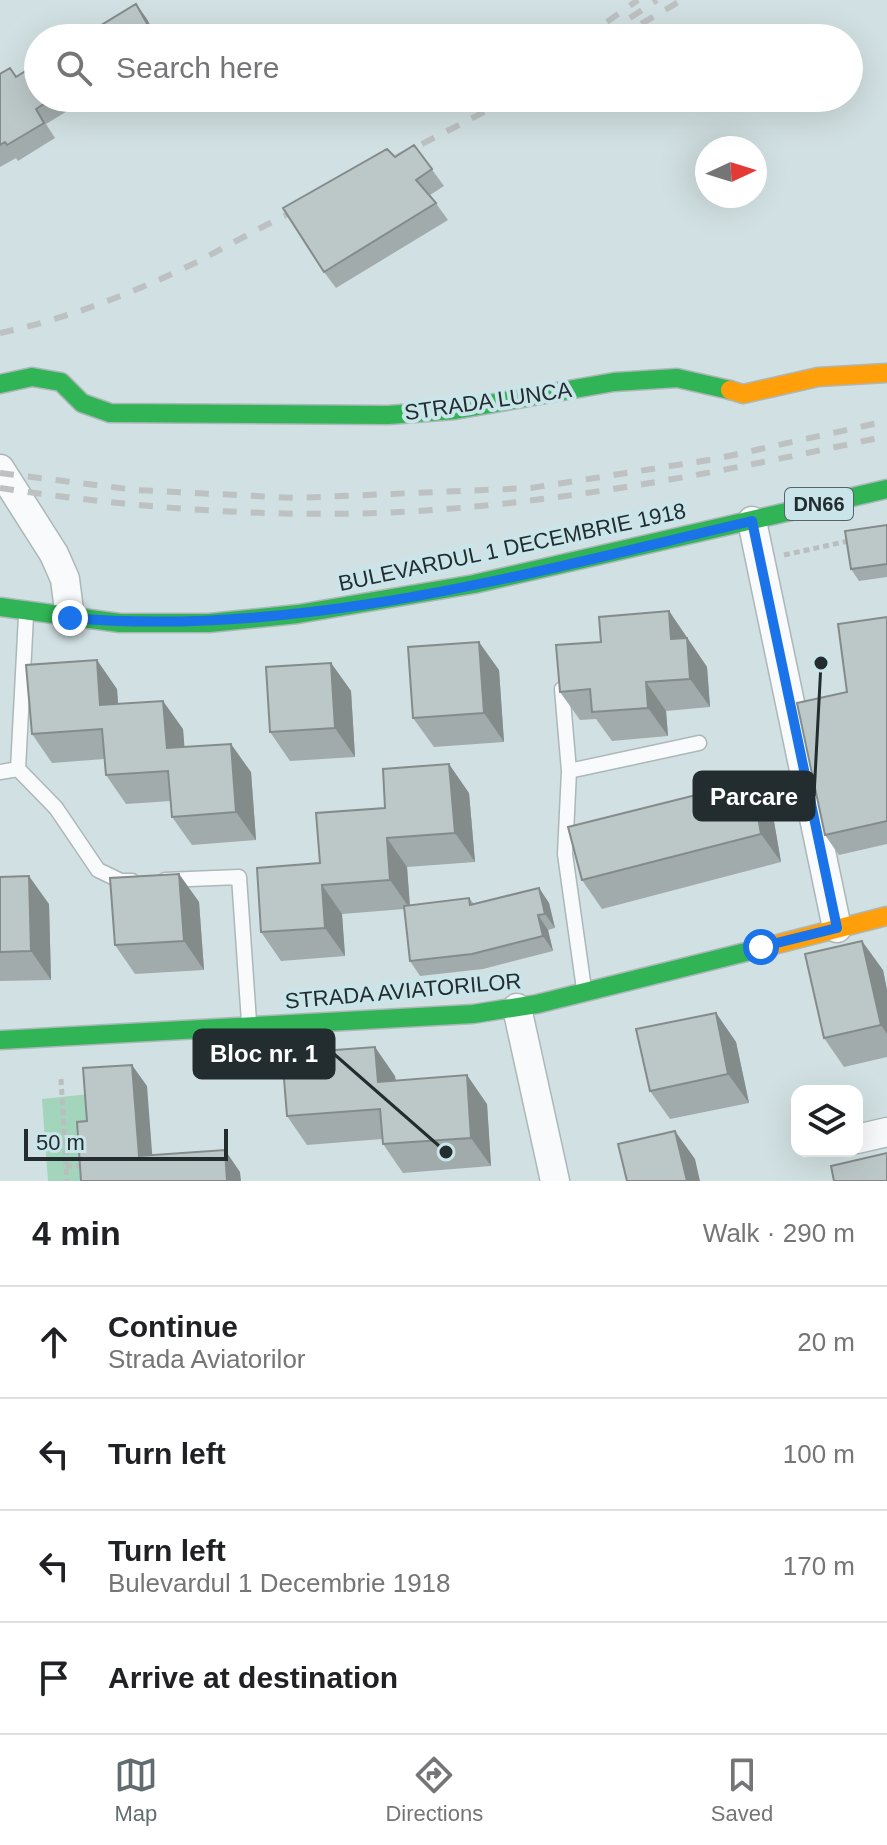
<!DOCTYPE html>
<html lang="en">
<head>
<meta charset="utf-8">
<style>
	:root { --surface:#fff; --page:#f2f2f2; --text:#202124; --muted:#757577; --line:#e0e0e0; --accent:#606c6e }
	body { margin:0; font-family:Arial,sans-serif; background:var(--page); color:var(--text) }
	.controls { position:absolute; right:24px; bottom:24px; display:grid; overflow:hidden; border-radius:16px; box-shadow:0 8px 32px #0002 }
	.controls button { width:72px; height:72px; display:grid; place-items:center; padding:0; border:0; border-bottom:2px solid var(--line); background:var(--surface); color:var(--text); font:40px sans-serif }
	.compass { position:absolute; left:695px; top:136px; width:72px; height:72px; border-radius:50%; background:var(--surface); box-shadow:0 8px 32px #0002; rotate:86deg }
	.scale { position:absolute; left:24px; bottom:20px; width:204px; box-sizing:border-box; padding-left:8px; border:4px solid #232d2f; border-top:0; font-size:22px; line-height:28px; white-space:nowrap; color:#232d2f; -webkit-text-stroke:6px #c9e5ea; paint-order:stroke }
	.stop { position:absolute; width:24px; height:24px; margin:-18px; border:6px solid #1a73e8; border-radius:50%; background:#fff }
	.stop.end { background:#1a73e8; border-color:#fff; box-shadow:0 2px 8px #0008 }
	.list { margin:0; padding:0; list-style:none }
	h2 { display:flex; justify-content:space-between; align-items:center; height:104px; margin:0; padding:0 32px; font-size:34px }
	h2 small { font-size:26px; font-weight:400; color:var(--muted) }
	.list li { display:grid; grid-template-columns:52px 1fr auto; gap:24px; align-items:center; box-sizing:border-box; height:112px; padding:0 32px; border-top:2px solid var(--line) }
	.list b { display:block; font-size:30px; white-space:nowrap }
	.list p { margin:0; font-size:26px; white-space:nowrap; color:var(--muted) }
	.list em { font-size:26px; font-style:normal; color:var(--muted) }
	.icon { flex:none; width:44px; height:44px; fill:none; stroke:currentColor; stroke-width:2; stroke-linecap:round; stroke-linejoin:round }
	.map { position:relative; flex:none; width:887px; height:1181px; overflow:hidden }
	.search { position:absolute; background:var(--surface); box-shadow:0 8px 32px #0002; left:24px; right:24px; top:24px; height:88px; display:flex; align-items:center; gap:20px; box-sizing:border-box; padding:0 28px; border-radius:44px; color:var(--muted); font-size:30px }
	.sheet { height:552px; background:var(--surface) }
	nav { display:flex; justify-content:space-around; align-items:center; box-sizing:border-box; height:112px; border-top:2px solid var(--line); background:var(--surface); font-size:22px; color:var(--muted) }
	nav a { display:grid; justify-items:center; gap:4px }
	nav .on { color:var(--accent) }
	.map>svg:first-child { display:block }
	.green { fill:#a3d5bd }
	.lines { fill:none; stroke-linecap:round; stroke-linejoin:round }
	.lane-casing { stroke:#acb7b9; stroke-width:17 }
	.street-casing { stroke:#acb7b9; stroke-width:31 }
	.fast-casing { stroke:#acb7b9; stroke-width:21 }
	.slow-casing { stroke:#acb7b9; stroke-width:21 }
	.path { stroke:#b9bebf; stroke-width:5; stroke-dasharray:6 4; stroke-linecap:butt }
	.lane { stroke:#f8fafb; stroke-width:14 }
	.street { stroke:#f8fafb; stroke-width:28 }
	.fast { stroke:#30b455; stroke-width:18 }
	.slow { stroke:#ff9f0a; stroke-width:18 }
	.rail { stroke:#bdc1c2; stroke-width:6; stroke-dasharray:14 14; stroke-linecap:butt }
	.wall { fill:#a2abab }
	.shaded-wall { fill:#848b8b }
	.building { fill:#bcc7c7; stroke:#848b8b; stroke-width:2 }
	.route { stroke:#1a73e8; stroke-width:10 }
	.labels { text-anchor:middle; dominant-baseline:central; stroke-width:8; stroke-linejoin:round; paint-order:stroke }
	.shield { fill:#c9e5ea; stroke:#556467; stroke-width:2 }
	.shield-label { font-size:20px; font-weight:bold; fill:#232d2f }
	.street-label { font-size:22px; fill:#232d2f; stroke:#c9e5ea }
	.leader { fill:none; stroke:#232d2f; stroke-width:3 }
	.callout-dot { fill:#232d2f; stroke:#c9e5ea; stroke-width:3 }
	.callout { fill:#232d2f; stroke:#232d2f; stroke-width:3 }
	.callout-label { font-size:24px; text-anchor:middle; font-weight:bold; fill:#fff }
</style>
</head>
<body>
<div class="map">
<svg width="887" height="1181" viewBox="0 0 887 1181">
	<rect width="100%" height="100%" fill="#d1e0e2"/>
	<path class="green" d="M99,1093l-6,88h-45l-6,-82z"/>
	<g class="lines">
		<g class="lane-casing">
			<path id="lane" d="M26,616l-8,153 38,39 42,62 23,11h11
				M562,689l7,82 130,-28
				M569,771l-4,83 19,135
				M0,772l18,-3
				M165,880l74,-3 10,145"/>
		</g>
		<g class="street-casing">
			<path id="street" d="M0,469l54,85 11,25 5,39
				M752,521l85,407
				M517,1008l38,173
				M857,1139l30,-7"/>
		</g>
		<g class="fast-casing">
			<path id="fast" d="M0,384l32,-7 29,5 21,21 28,10 278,2 67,-5 159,-28 63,-4 53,12
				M0,607l120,16h89l89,-9 176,-30 413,-95
				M0,1040l473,-26 64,-10 221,-55"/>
		</g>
		<g class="slow-casing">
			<path id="slow" d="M730,390l13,4 75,-17 69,-4
				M758,949l129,-33"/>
		</g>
		<path class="path" d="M784,555l69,-15
			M61,1079l6,102
			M66,1166h19"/>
		<use href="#lane" class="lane"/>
		<use href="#street" class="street"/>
		<use href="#fast" class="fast"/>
		<use href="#slow" class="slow"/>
		<path class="rail" d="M630,18l27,-18
			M584,38l54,-38
			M617,38l65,-38
			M397,157l114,-59
			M0,333c67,-14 133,-40 195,-70 38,-20 75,-41 114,-59
			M0,473l136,17 160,8 235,-10 184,-29 172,-38
			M0,488c155,23 314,34 470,19 141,-13 279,-41 417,-71"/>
	</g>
	<path class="wall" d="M10,68l7,9 21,21h51l-43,26 9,14 -37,23 -2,-3 -16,9v-93z
		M414,145l30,41 -14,9 18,25 -112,68 -12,-16 71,-115z
		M887,525v52l-28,4 -8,-12z
		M669,611l38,56 3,40 -44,4 2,25 -56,5 -16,-22 -16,1 -20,-28 41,-50z
		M887,617v227l-48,11 -14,-20 22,-143z
		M331,663l20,28 4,66 -65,4 -20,-29z
		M499,670l5,72 -70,5 -21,-29z
		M117,689l1,15 65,25 1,18 67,25 5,68 -64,5 -20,-28 -1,-16 -45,3 -20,-29 -2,-16 -52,4 -20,-29z
		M752,781l20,29 9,52 -179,47 -20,-29z
		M469,793l6,69 -68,5 3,38 59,-7 5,6 65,-16 10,15 6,25 -7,2 5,21 -70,18 -63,7 -10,-15 -6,-52 -62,5 3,42 -64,5 -20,-29 59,-69 65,-55z
		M179,874l20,28 5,68 -69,4 -20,-29z
		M0,877l49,27 2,76 -51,1z
		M883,970l4,20v67l-43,10 -20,-29z
		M716,1013l20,29 13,61 -79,16 -20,-28z
		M395,1076l1,5 91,23 4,62 -88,7 -20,-29 -1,-5 -75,6 -20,-29z"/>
	<path class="shaded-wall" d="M136,4l11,15 10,19h-2z
		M669,611l38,56 3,40 -20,-28 -19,-40z
		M479,642l20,28 5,72 -20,-29z
		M97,660l20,29 3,45 -20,-29z
		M331,663l20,28 4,66 -20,-29z
		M646,682l20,29 2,25 -20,-28z
		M163,701l20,28 4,48 -20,-29z
		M231,744l20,28 5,68 -20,-28z
		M449,764l20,29 6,69 -20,-29z
		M752,781l20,29 9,52 -20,-28z
		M387,838l20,29 3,42 -20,-29z
		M179,874l20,28 5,68 -20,-29z
		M29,876l20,28 2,76 -20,-29z
		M322,885l20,29 3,42 -20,-28z
		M539,888l10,15 6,25 -10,-14z
		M538,915l10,15 5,21 -10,-15z
		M862,941l21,29 4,20v44l-6,-9z
		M716,1013l20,29 13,61 -21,-29z
		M375,1047l20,29 3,35 -20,-29z
		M132,1065l15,21 7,92 -15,-22z
		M467,1075l20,29 4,62 -20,-28z
		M675,1131l20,28 5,22h-13z
		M225,1150l15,22 1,9h-14z"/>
	<path class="building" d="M136,4l18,32 -3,2h-71z
		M38,63v35h15l-17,11 8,14 -37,22 -2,-3 -5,3v-71l10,-6 6,9z
		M414,145l18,24 -16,11 20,23 -112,69 -41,-64 104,-59 8,8z
		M887,525v39l-36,5 -6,-38z
		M669,611l2,28 16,-1 3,41 -44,3 2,26 -56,4 -2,-23 -30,3 -4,-47 45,-3 -2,-25z
		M887,617v204l-62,14 -28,-132 50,-11 -9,-68z
		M479,642l5,71 -71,5 -5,-71z
		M97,660l3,45 63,-4 4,47 64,-4 5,68 -64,5 -4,-46 -62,4 -4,-46 -70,5 -6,-69z
		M331,663l4,65 -65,4 -4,-65z
		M449,764l6,69 -68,5 3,42 -68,5 3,43 -64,4 -4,-64 63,-5 -4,-50 69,-5 -2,-39z
		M752,781l9,53 -179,46 -14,-53z
		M179,874l5,67 -69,4 -5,-67z
		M29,876l2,75 -31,1v-75z
		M539,888l6,26 -7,1 5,21 -71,18 -62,7 -6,-55 65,-8 1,7z
		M862,941l19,84 -57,13 -19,-84z
		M716,1013l12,61 -78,17 -14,-62z
		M375,1047l3,35 89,-7 4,63 -88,6 -3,-35 -93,7 -5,-62z
		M132,1065l7,91 86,-6 2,31h-146l-4,-59 10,-1 -4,-53z
		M675,1131l12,50h-60l-9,-37z
		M887,1153v28h-53l-3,-15z"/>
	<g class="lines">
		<path class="route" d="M70,618c231,20 459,-45 682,-97l85,407 -76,19"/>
	</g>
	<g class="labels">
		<rect class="shield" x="785" y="488" width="68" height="32" rx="6"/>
		<g class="shield-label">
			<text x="819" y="504">DN66</text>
		</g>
		<g class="street-label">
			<text transform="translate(488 401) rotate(-8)">STRADA LUNCA</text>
			<text transform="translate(512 547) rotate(-12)">BULEVARDUL 1 DECEMBRIE 1918</text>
			<text transform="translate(403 991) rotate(-5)">STRADA AVIATORILOR</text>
		</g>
	</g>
	<path class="leader" d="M821 663L814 796M446 1152L334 1054"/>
	<g class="callout-dot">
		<circle cx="821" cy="663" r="8"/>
		<circle cx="446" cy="1152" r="8"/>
	</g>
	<g class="callout">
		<rect x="694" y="772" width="120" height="48" rx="8"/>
		<rect x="194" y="1030" width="140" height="48" rx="8"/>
	</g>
	<g class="callout-label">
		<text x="754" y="805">Parcare</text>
		<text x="264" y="1062">Bloc nr. 1</text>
	</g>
</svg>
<div class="controls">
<button><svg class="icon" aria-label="layers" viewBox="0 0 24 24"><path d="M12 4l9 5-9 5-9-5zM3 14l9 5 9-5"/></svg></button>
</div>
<svg class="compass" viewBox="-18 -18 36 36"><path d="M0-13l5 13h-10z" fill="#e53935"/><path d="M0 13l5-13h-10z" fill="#757577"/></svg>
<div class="scale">50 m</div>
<div class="stop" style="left:761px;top:947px"></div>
<div class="stop end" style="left:70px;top:618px"></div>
<div class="search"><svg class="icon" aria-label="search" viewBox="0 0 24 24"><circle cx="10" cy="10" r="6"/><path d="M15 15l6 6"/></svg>Search here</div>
</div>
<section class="sheet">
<h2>4 min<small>Walk · 290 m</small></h2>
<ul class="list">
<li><svg class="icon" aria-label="ahead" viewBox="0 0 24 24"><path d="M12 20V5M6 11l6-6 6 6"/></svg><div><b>Continue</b><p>Strada Aviatorilor</p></div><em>20 m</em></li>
<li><svg class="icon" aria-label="left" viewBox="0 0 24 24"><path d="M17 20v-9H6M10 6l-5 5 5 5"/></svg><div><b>Turn left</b></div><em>100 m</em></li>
<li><svg class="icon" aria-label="left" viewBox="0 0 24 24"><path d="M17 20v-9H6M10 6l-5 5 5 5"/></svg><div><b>Turn left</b><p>Bulevardul 1 Decembrie 1918</p></div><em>170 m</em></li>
<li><svg class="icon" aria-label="arrive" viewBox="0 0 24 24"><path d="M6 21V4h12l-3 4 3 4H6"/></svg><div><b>Arrive at destination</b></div></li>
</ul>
</section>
<nav>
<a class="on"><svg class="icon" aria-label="map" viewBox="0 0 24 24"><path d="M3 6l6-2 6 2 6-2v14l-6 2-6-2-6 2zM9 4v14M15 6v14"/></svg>Map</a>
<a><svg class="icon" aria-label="directions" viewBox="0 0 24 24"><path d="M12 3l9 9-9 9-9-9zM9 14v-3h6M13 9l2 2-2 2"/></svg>Directions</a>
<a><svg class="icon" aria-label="saved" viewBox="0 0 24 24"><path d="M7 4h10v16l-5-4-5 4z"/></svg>Saved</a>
</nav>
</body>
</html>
